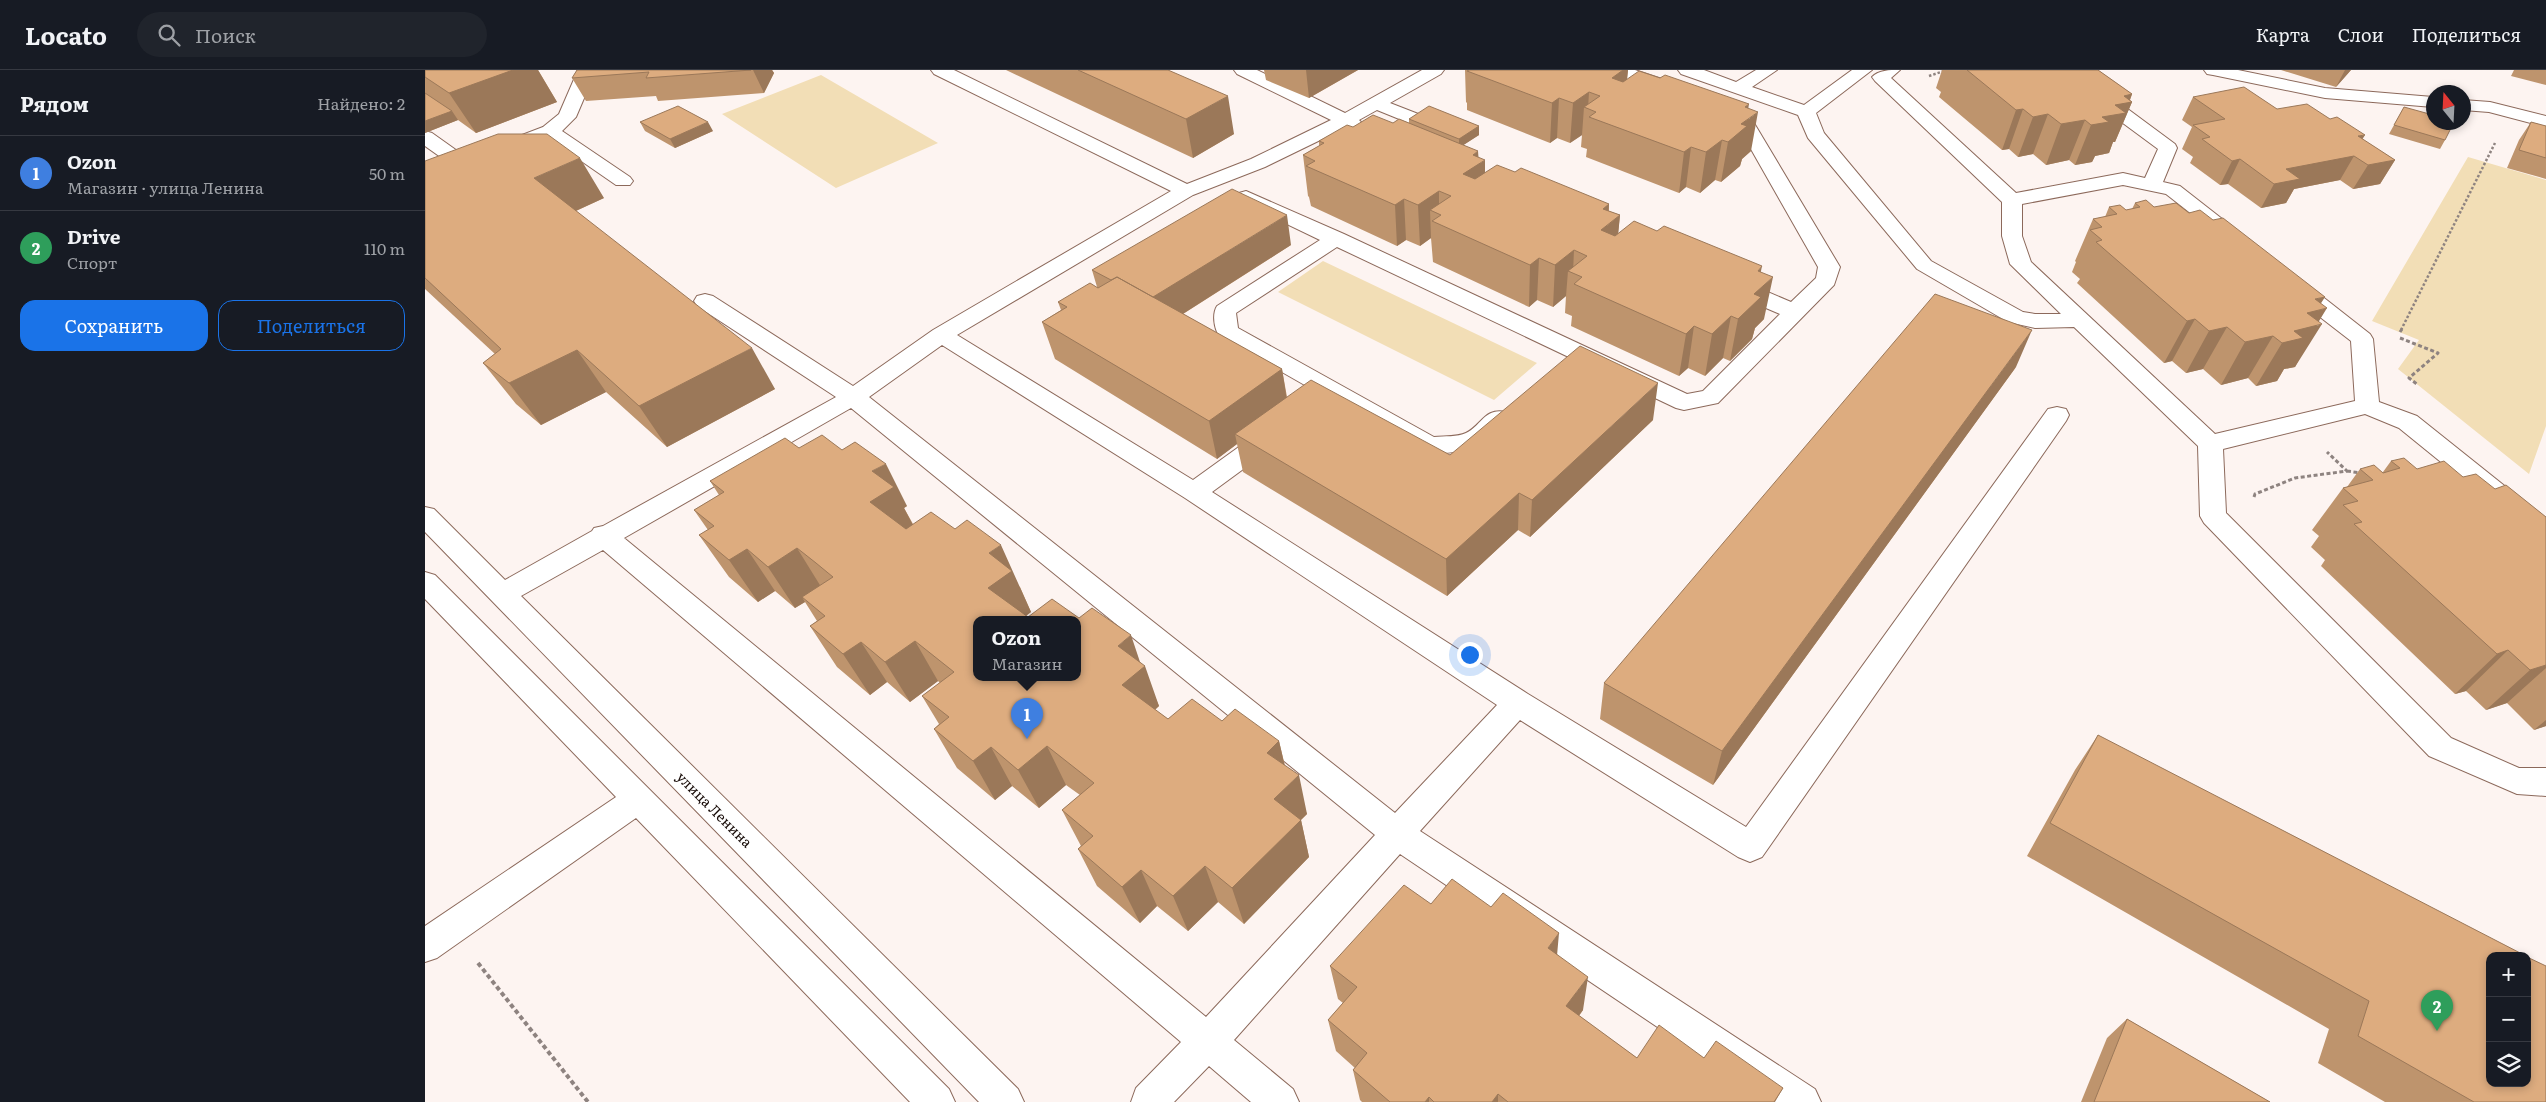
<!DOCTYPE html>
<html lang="ru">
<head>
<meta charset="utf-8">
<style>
	:root { --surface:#171b24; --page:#20242c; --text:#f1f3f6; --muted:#9ea1a6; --line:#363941; --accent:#1a73e8 }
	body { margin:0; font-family:Literata,serif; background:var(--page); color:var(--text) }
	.controls { position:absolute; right:15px; bottom:15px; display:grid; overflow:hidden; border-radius:10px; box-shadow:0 2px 8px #0003 }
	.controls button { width:45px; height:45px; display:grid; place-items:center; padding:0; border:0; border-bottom:1px solid var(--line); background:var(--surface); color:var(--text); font:25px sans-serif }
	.compass { position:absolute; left:2001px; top:15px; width:45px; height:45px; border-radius:50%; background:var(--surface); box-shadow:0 2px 8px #0003; rotate:342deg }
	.you { position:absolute; left:1044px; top:584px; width:18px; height:18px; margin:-12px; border:4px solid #fff; border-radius:50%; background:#1a73e8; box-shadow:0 0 0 8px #1a73e833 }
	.badge { display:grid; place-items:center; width:32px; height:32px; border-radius:50%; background:var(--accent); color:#fff; font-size:16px; font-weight:700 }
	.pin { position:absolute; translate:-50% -41px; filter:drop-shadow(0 1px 2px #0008) }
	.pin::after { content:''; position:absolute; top:26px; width:18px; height:15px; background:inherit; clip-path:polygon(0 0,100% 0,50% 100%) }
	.popup { position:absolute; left:548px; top:546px; width:108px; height:65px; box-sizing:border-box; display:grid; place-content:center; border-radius:10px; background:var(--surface); filter:drop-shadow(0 1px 4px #0005); font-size:16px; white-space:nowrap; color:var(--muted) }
	.popup b { font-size:19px; color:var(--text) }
	.popup::after { content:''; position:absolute; left:50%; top:100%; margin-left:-10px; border:10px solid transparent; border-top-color:var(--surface) }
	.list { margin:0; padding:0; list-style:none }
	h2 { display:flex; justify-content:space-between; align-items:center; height:65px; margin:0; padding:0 20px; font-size:21px }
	h2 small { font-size:16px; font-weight:400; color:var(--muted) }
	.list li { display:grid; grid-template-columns:32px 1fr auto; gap:15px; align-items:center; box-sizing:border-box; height:75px; padding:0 20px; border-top:1px solid var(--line) }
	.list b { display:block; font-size:19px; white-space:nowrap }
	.list p { margin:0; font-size:16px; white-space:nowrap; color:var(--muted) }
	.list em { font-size:16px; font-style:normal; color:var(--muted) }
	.actions { display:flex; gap:10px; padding:15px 20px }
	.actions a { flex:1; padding:11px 0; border:1px solid var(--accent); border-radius:15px; text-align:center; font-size:18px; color:var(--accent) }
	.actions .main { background:var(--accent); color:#fff }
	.icon { flex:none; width:28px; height:28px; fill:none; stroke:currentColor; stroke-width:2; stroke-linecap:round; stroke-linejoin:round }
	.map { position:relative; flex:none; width:2121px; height:1032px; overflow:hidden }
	header { display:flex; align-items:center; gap:30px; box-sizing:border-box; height:70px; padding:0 25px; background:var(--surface); border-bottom:1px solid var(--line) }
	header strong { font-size:24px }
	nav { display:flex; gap:28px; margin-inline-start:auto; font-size:18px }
	.search { width:350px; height:45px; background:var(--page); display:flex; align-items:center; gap:12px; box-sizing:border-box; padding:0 18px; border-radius:28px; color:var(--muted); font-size:19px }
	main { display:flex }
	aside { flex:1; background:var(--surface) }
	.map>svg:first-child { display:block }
	.green { fill:#f2deb6 }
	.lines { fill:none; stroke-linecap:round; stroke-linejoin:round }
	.minor-casing { stroke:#8c695b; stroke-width:2 }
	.path-far2 { stroke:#8e8380; stroke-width:2.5; stroke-dasharray:2.5 2; stroke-linecap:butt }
	.path-far1 { stroke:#8e8380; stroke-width:3; stroke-dasharray:4 2.5; stroke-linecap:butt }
	.path { stroke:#8e8380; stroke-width:4; stroke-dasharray:4.5 3; stroke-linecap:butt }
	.minor { fill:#fff; fill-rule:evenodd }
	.wall { fill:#be946d }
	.shaded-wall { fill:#9b7859 }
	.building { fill:#ddac7f; stroke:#9b7859; fill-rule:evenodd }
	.labels { text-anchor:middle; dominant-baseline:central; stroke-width:4.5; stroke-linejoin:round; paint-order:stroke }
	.street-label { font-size:14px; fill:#150905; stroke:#fff }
</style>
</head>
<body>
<header>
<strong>Locato</strong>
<div class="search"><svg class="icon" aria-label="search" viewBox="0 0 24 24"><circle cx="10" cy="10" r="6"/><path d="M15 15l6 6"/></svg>Поиск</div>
<nav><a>Карта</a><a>Слои</a><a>Поделиться</a></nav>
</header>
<main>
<aside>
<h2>Рядом<small>Найдено: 2</small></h2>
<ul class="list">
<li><span class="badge" style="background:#3f7fe0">1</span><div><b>Ozon</b><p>Магазин · улица Ленина</p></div><em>50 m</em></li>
<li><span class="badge" style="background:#2e9e5b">2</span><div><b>Drive</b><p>Спорт</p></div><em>110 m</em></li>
</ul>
<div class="actions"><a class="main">Сохранить</a><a>Поделиться</a></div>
</aside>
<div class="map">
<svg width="2121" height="1032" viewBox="0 0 2121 1032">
	<rect width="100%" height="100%" fill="#fdf4f1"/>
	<path class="green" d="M396,5l117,68 -102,45 -114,-74z
		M2043,87l78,23v246l-17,48 -131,-105 21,-29 -47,-19z
		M898,191l214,102 -43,37 -216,-108z"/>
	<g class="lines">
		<g class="minor-casing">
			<path id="minor" d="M153,0h18l-20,47 -14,14 68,46 3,4 -3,4h-14l-68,-47 -40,15 -7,-2 -2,-4 2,-4 42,-16 16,-13z
				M506,0h23l233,114 64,-25 80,-39 -94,-46 -3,-4h23l88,43 77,-43h22l-3,4 -51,29 36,14 3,4 -3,4h-12l-37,-15 -18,10 6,6 -2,4 -7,2 -11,-4 -80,39 -72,28 -236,140 236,145 68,-49 9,-2 9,2 3,6 -3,6 -67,49 316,202 218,133 302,-418 9,-2 9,2 3,6 -3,6 -304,436 -12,5 -12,-5 -218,-137 -100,111 395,258 6,13h-52l-369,-248 -166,186 59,49 6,13h-48l-42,-36 -35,36h-43l5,-14 45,-46 -578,-492 -82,46 497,493 6,13h-45l-554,-570v-25l9,2 71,71 87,-49 2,-3 9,-2 233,-129 -139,-91 -3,-5 3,-5 8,-2 8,2 140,90 80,-56 238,-139 -237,-117zM517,275l243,153 312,207 -102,108 -526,-416zM426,338l524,427 -169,182 -582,-479z
				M1184,0h26l39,13 3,4 -3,4h-12l-50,-17z
				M1253,0h26l32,12 20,-12h21l-25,17 52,18 48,-35h20l-56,43 8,20 107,128 92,51 12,2h26l-51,-50 -8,-28v-34l-127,-121 -3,-4c7,-7 17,-7 28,-7l-9,8 125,115 107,-20 22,5 13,-29 -107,-79h24l100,74 2,4 -14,34 17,4 55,43 3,4 -3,4 -7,2 -7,-2 -55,-43 -43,-9 -101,19v32l9,26 184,172 140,-33 -4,-60 -62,-48 -3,-5 3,-5 8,-1 8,1 65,51 3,5 6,63 38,14 129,103v24l-9,-3 -138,-112 -34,-14 -142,35 3,64 225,225 68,30h27v28l-29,-2 -88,-38 -225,-233 -4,-7 -2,-70 -124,-119 -39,1 -27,-6 -91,-53 -109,-131 -10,-23 -117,-41z
				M1779,0h34l87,18 108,9v10l-108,-9 -112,-23 -6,-1z
				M2038,30l27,2 56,14v11l-57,-15 -26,-2z
				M1305,34l6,1 15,13 89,149 -6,18 -116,118 -34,7 -8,-2 -339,-161 -101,66 2,15 196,109c10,-1 24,0 32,-4 16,-8 19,-26 40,-21l3,6c-6,9 -18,23 -28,28 -12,6 -47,9 -59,6l-203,-116c-5,-8 -7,-22 -2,-30l103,-66 -81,-39 -3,-4 3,-4 7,-2 98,43 343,160 16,-3 77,-77 -54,-23 -3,-5 3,-5 8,-1 8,1 49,21 25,-24 2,-11 -83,-146 -14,-12 3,-4z
				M0,61l7,2 38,27 3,4 -3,4h-14l-31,-22z
				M0,502l10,3 514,514 6,13h-45l-274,-284 -199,140 -12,4v-36l191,-129 -191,-198z"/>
		</g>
		<path class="path-far2" d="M1504,6l18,-6
			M1976,260l94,-187"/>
		<path class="path-far1" d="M1975,262l2,-3
			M1975,268l38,15 -29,25 9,7
			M1922,401l14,2
			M1829,427l1,-3 40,-16 52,-7 -20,-19"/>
		<path class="path" d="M53,893l110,139"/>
		<use href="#minor" class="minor"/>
	</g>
	<path class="wall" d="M0,0h113l19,32 -81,31 -18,-13 -33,13z
		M152,0h195l2,3 -10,20 -106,8 -2,-5 -70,5 -14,-23z
		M581,0h162l66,64 -41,24z
		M839,0h94l-49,28 -43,-18z
		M1040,0h163l-1,10 121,28 3,43 -9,8 -2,7 -19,16 -6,-2 -15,13 -14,-6 -7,6 -93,-36 1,-8 -6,-2 1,-12 -12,8 -13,-5 -7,5 -83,-33v-7l-1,-1z
		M1517,0h156l34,24 -2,6 2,2 -17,40h-2l-4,11 -14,3 -3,6 -17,3 -6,-5 -23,5 -13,-11 -15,3 -9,-8 -7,1 -63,-53 2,-5 -5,-4z
		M1856,0h70l-15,17z
		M2089,0h32v15l-35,-9z
		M1768,27l84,12 85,30 33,21 -15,24 -27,5 -13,-9 -46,9 -8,14 -25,5 -33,-24 -8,1 -30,-22 3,-6 -11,-8 10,-22 -10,-7z
		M1979,37l41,33 -5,9 -51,-15z
		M984,49l70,7v9l-16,10 15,12 7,16 30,-1 94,32v7l11,4 -2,18 143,39 3,47 -9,9 -3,11 -22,22 -7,-3 -18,18 -17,-8 -9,8 -108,-50 1,-10 -7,-3 1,-17 -13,11 -16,-7 -8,7 -96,-45 -2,-24 -11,8 -14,-6 -9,6 -86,-40 -2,-9 -1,-1 -5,-41 16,-9v-5l34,-14 40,-4h16z
		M215,52l73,9 -38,17 -30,-17z
		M2106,52l15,4v53l-39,-11 12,-28z
		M0,91l179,37 -28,13 199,178 -108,58 -61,-55 -65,33 -25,-21 -33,-41 12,-9 -70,-65z
		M1710,133l19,4 35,6 132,90 -3,19 -23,45 -11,2 -7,12 -21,5 -8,-8 -27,7 -18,-16 -17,4 -14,-12 -8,2 -87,-80 3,-4 -8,-7 4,-10 -1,-1 18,-42 12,-2 4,-10 17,3 6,-1z
		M866,175l-108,69 99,55 5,28 163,58 203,-35 -123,117 -12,-7 -71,66 -204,-124 -6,-28 -20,15 -162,-100 -13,-37 19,-12 -3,-8 39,-15 -5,-17z
		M1591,297l-303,418 -113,-66 4,-36z
		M374,378l108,58 -3,2 9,16 107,63 11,25 -5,4 2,1 112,45 19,44 -4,4 13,9 54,2 57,20 6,25 22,48 -6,6 8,37 -65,67 -26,-22 -30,29 -31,-25 -17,17 -43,-37 -19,-37 3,-3 -19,-36 18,-15 -14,-10 -27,23 -27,-22 -17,14 -38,-32 -23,-39 5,-5 -17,-28 18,-13 -2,-2 -28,21 -23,-20 -17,13 -33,-28 -27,-41 7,-5 -12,-19 -10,6 -20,-17 -17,11 -29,-25 -30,-42 9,-5 -14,-20 25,-15 -9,-14z
		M1966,391l26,8 46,8 32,12 51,28v209l-12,4 -27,-27 -21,7 -20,-19 -11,3 -134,-128 4,-6 -14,-13 8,-11 -7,-6 31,-42 4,-1 13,-18 23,3z
		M1673,665l448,367h-161l-67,-39 11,-34 -302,-173 48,-86z
		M1006,834l60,3 66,47 26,56 -4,6 58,42h67l79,30 -8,14h-413l-2,-2 -7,-30 2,-2 -19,-17 -8,-31 15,-17 -5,-4 -8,-33z
		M1702,949l143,83h-189l26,-64z"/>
	<path class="shaded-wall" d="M88,0h25l19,32 -81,31 -27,-40z
		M328,0h19l2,3 -10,20z
		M881,0h52l-49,28z
		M1198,0h5l-4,36 -12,-28z
		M1920,0h6l-15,17z
		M1164,22l-1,17 -4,-2 -2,28 -12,8 3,-40z
		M1707,24l-3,8h3l-17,40h-2l-4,11 -14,3 -3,6 -17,3 16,-40 11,-8 22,-21z
		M803,26l6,38 -41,24 -7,-39z
		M1134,28l-2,40 -7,5 2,-40z
		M1324,34l-3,17 12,-9 -7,39 -9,8 -2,7 -19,16 7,-40 17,-35z
		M1598,39l-14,40 -7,1 14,-40z
		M27,41l6,9 -33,13v-12z
		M1623,44l-15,40 -15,3 15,-40z
		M1660,50l-16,40 -23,5 15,-41z
		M283,52l5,9 -38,17 -5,-9z
		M1054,56v9l-20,13v-9z
		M1940,65l-13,21h2l-14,24 -46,9 -8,14 -25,5 13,-24 12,-15 72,-33z
		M1297,70l-7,40 -15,13 6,-41z
		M1266,77l-5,40 -7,6 5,-41z
		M1053,81l1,13 6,-4v41l-22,-27 10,-19z
		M155,88l24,40 -44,20 -26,-40z
		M1815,89l-12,25 -8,1 12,-24z
		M1970,90l-15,24 -27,5 15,-24z
		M1014,121v23l-9,-4 1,28 -11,8 -2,-41z
		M979,129l2,41 -9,6 -2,-41z
		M1184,134l-2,22 13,-11 -4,42 -18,15 5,-63z
		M862,145l4,30 -135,86 -8,-31z
		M1149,180l-1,23 -5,-2 -2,25 -13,11 2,-42z
		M1114,188l-2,42 -8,7 1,-42z
		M1337,196l-5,25 16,-14 -9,42 -9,9 -3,11 -22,22 8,-42 20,-48z
		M1900,227l-9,14 11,-3 -11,18 6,-2 -27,43 -11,2 -7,12 -21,5 26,-43 33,-44z
		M1306,246l-8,42 -18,18 7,-42z
		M1770,249l-23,42 -8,2 23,-42z
		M1269,256l-6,42 -9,8 7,-42z
		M1802,257l-24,42 -17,4 23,-42z
		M1607,260l-16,37 -303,418 9,-34z
		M1848,266l-25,42 -27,7 24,-43z
		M327,278l23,41 -108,58 -28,-41z
		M152,280l29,42 -65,33 -32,-42z
		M857,299l6,38 -53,27 2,10 -20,15 -8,-38z
		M1233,313l-5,37 -123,117 2,-37z
		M461,394l21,42 -3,2 11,21 -23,15 -22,-42 2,-31z
		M1094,423l-1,37 -71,66 -1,-37z
		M576,475l30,67 -11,8 -32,-32 1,-35z
		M372,478l26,42 -21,7 3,5 -10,6 -27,-41z
		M322,479l28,42 -17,11 -29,-42z
		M706,565l11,33 3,-2 14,40 -22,19 -15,-40 -4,-39z
		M490,571l23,40 -28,21 -25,-40z
		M436,572l26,40 -17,13 -27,-41z
		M2083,580l-42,41 -11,3 42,-40z
		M2121,595v3l-39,35 -21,7 44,-40z
		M2121,650v6l-12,4z
		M854,671l9,39 -21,-27z
		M622,676l19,39 -27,23 -21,-38z
		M566,677l21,39 -17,14 -22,-39z
		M874,705l8,39 -24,23 -9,-38z
		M876,750l8,37 -65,67 -12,-36z
		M780,796l13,36 -30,29 -15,-35z
		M716,800l16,36 -17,17 -18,-36z
		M1134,863l-3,34 -8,-19z
		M1163,907l-5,33 -21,28 4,-32z
		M1073,1024v8h-6z
		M1004,1027v5h-4z"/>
	<path class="building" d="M0,0h88l-64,23 -24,-16z
		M152,0h174l-105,8 3,-6 -77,6z
		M653,0h90l60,26 -42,23z
		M1044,0h154l-11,8 11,4 16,-11 21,7 5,-3 84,29 -4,3 13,5 -17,12 6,2 -19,16 -6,-2 -16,12 -15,-5 -7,5 -95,-35 7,-5 -12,-5 16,-11 -11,-4 -16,11 -14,-5 -7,5 -85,-32z
		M1542,0h131l34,24 -8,2 8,6 -17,3 11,8 -24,4 7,5 -18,3 -6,-5 -24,4 -13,-10 -15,3 -10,-8 -7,1z
		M1819,17l33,22 30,-5 23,15 7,-2 28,18 -7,1 37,24 -27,5 -14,-9 -68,13 14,10 -26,5 -34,-25 -8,2 -30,-22 8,-2 -17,-12 32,-6 -32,-22z
		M0,23l27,18 -27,10z
		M253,36l30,16 -38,17 -30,-17z
		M1004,36l50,20 -20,13 -50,-20z
		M1979,37l29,8v7h21l-9,18 -51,-15z
		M948,45l20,8 6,-4 79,32 -5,4 12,5 -22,14 12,5 22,-14 18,7 6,-4 88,36 -6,5 17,6 -19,15 14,6 19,-15 23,10 7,-5 98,40 -4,5 15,6 -19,17 7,3 -23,22 -7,-3 -19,18 -18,-8 -8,8 -112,-50 8,-7 -14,-6 19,-15 -13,-6 -19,15 -16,-7 -9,7 -98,-44 9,-6 -11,-5 21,-14 -12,-5 -21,14 -14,-6 -9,6 -89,-39 9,-5 -12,-6 21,-12 -5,-2 28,-16 6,2z
		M2106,52l15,4v32l-27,-8z
		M73,64h49l33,24 -46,20 218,170 -113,58 -62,-56 -68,33 -26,-20 18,-14 -76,-71v-117z
		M807,119l55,26 -134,82 -36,-20 -6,3 -19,-10z
		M1721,130l8,7 22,-4 13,10 11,-3 13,10 10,-2 102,79 -10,2 12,9 -20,5 15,11 -28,7 9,7 -21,5 -9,-7 -28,6 -18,-15 -18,4 -14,-12 -8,2 -91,-79 6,-2 -12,-10 12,-3 -9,-8 24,-5 -8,-7 11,-2 6,5 14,-3 -5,-4z
		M692,207l165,92 -73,52 -167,-99 25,-15 -9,-5 32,-19 8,5z
		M1510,224l97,36 -310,421 -118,-68z
		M1155,276l78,37 -126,117 -13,-7 -73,66 -211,-125 76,-54 139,75z
		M397,365l20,15 13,-8 31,22 -14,7 22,16 -24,15 36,27 25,-17 24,17 12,-9 34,25 -12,8 23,18 -24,17 40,29 24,-18 27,19 13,-10 39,27 -13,11 27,20 -23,19 46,34 24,-20 30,22 13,-12 44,32 -12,12 32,22 -25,24 27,21 -69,68 -27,-22 -32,30 -32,-26 -19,17 -44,-38 15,-13 -31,-26 32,-27 -47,-37 -29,24 -27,-23 -18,14 -39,-32 15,-12 -27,-21 32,-24 -39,-31 -30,21 -24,-20 -18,12 -33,-28 15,-10 -23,-19 31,-20 -17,-14 -19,-15 -29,19 -21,-18 -18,11 -30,-25 15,-9 -20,-16 30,-18 -14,-11 75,-43 14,10zM552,550h100v58h-100z
		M1979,388l13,11 27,-8 19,16 13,-3 19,15 11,-4 40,32v148l-16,5 -22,-20 -11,4 -143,-130 8,-2 -19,-17 15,-4 -15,-13 30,-8 -13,-11 14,-4 9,8 17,-5 -9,-7z
		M1673,665l428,221h-36v127h37v-126l19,9v136h-72l-116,-66 11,-35 -319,-178z
		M1027,809l39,28 12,-14 56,40 -11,15 40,29 -22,29 71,52 22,-33 45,33 12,-17 67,47 -9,14h-266l-10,-8 -6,8h-58l-5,-5 -4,5h-35l-37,-32 14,-17 -39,-33 29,-33 -27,-21 74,-81 27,19z
		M1702,949l143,83h-176z"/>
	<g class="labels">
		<g class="street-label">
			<text transform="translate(290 739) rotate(45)">улица Ленина</text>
		</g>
	</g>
</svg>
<div class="controls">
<button>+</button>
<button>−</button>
<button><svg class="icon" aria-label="layers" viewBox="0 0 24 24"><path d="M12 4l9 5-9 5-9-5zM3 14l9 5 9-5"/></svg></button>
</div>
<svg class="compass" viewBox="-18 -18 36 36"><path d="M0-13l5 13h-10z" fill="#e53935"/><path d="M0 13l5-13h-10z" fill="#9ea1a6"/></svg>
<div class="you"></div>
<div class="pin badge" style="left:602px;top:669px;background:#3f7fe0">1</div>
<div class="popup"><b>Ozon</b>Магазин</div>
<div class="pin badge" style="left:2012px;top:961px;background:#2e9e5b">2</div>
</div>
</main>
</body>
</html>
